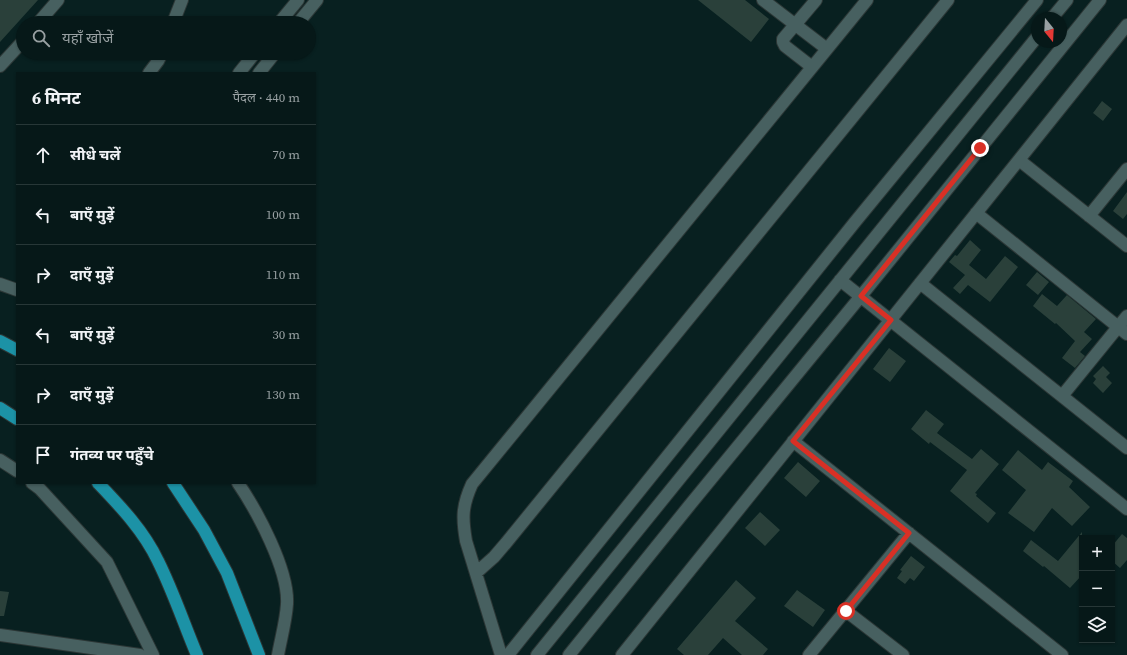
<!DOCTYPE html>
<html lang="hi">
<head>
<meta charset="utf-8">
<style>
	:root { --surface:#061818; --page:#0f2121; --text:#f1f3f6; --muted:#98a0a2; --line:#273737 }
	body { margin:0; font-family:"Source Serif 4","Noto Sans Devanagari",serif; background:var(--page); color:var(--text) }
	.controls { position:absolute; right:12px; bottom:12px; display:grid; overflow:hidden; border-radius:0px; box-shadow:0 1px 3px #0004 }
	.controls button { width:36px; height:36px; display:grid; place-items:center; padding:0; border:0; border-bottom:1px solid var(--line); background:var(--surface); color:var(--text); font:20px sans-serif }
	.compass { position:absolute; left:1031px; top:12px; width:36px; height:36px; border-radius:50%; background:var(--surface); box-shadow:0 1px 3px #0004; rotate:162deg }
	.stop { position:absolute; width:12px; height:12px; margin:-9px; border:3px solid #d93025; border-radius:50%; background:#fff }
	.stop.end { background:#d93025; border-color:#fff; box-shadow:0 1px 4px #0008 }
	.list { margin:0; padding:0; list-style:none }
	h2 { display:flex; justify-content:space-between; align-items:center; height:52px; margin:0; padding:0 16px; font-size:17px }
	h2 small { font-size:13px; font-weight:400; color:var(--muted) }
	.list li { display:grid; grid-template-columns:26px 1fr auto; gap:12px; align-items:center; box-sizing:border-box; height:60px; padding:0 16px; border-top:1px solid var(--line) }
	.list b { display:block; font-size:15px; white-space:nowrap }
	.list em { font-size:13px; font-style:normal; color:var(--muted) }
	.icon { flex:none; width:22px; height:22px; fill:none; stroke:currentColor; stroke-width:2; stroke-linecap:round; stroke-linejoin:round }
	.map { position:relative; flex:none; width:1127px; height:655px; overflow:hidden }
	.search { position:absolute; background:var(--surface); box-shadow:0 1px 3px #0004; left:16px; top:16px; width:300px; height:44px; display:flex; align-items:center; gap:10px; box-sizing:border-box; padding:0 14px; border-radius:22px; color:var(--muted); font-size:15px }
	.panel { position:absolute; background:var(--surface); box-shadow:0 1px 3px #0004; left:16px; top:72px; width:300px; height:412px; border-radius:0px }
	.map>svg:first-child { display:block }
	.building { fill:#2a403a }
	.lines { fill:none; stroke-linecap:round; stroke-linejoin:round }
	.minor-casing { stroke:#2c3736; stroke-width:14 }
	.major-casing { stroke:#2c3736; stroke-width:14 }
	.minor { stroke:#476060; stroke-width:12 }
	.major { stroke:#1c92a6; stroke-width:12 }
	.route { stroke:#d93025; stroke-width:5 }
</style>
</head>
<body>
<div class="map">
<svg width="1127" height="655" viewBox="0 0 1127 655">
	<rect width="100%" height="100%" fill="#082020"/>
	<path class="building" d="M0,0h38l-38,42z
		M698,0h47l24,19 -18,23z
		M1102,101l10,8 -9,12 -10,-8z
		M1127,192v22l-4,5 -10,-8z
		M970,240l11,10 -12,15 17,14 19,-23 13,11 -28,35 -22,-17 -8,9 -7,-6 12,-13 -16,-13 6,-7 2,1z
		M1037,272l12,10 -11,13 -12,-10z
		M1042,294l15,12 10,-11 29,24 -12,13 8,7 -12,13 5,4 -10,12 -13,-10 13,-17 -19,-18 -1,1 -22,-18z
		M889,348l17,13 -16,21 -17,-13z
		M1103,366l7,7 -4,4 6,6 -9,10 -10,-10 3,-4 -3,-3z
		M926,410l18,14 -7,9 35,26 9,-10 18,15 -24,29 2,1 -1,2 20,17 -8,10 -38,-32 17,-21 -37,-28 -1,2 -18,-15z
		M1018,450l24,20 6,-8 25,19 -4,6 21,20 -18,19 -20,-18 -18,24 -26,-19 18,-23 -24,-20z
		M798,462l22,19 -14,16 -22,-19z
		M760,512l20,18 -15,16 -20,-18z
		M1082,532v43l-12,13 -26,-22 -1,1 -20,-16 8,-11 27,21z
		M1122,534l5,4v22l-7,8 -8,-7v-15z
		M911,556l14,11 -11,14 -4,-3 -5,6 -8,-6 5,-7 -2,-1z
		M736,580l20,18 -21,23 33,28 -5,6h-21l-19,-17 -15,17h-24l-7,-6z
		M797,590l28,20 -12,17 -29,-21z
		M0,591l9,1 -5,24h-4z"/>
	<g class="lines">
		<g class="minor-casing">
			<path id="minor" d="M763,0l64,49
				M1052,18l15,-18
				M38,23l20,-23
				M173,23l9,-23
				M279,23l19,-23
				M298,23l19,-23
				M0,66l23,-25
				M812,67l-27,-21 -2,-4v-3l33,-39
				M149,73l9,-12 4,-8
				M239,73l16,-20
				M259,73l16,-20
				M1019,160l108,86
				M976,213l151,121
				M1089,216l38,-47
				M840,280l287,229
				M920,283l207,165
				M0,284l17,6
				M1062,396l65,-80
				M793,441l269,214
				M0,460l17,11
				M32,483l8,6 67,73 46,93
				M238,483c19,28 51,87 49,121 -1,17 -6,34 -9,51
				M476,573l18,-16 12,-14 442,-543
				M846,611l57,44
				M0,635l140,20
				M501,655l-35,-114c-4,-23 -4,-35 6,-57l395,-484
				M508,655l347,-433 182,-222
				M537,655l500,-618
				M569,655l120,-149 172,-210 239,-296
				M622,655l505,-630
				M809,655l100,-122"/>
		</g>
		<g class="major-casing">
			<path id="major" d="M0,341l17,9
				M0,408l17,11
				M98,483c22,23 46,48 60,78 15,30 26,63 39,94
				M173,483l31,47 23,43 32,82"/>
		</g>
		<use href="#minor" class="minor"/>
		<use href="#major" class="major"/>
	</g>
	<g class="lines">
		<path class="route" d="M846,611l63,-78 -116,-92 98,-121 -30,-24 119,-148"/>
	</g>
</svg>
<div class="controls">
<button>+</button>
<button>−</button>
<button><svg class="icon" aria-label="layers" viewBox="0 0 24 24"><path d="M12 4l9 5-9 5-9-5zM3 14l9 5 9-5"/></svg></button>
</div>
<svg class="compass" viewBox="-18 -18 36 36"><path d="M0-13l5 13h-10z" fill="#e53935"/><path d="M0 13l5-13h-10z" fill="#98a0a2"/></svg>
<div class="stop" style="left:846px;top:611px"></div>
<div class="stop end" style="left:980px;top:148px"></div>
<div class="search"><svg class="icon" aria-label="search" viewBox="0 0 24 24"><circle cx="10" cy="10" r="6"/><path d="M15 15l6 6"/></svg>यहाँ खोजें</div>
<section class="panel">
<h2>6 मिनट<small>पैदल · 440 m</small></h2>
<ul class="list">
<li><svg class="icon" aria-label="ahead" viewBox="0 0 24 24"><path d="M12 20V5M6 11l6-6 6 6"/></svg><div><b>सीधे चलें</b></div><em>70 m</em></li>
<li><svg class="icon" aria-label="left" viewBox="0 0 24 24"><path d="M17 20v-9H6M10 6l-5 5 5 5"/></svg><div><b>बाएँ मुड़ें</b></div><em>100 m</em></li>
<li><svg class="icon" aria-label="right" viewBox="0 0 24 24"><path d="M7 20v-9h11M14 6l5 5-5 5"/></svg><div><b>दाएँ मुड़ें</b></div><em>110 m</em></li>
<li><svg class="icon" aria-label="left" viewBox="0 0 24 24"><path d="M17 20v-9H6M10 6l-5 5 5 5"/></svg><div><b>बाएँ मुड़ें</b></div><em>30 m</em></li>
<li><svg class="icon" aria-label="right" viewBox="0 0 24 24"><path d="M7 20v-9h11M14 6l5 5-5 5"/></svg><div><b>दाएँ मुड़ें</b></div><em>130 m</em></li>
<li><svg class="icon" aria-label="arrive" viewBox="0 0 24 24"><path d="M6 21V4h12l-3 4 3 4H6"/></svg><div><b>गंतव्य पर पहुँचे</b></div></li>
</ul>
</section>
</div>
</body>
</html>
